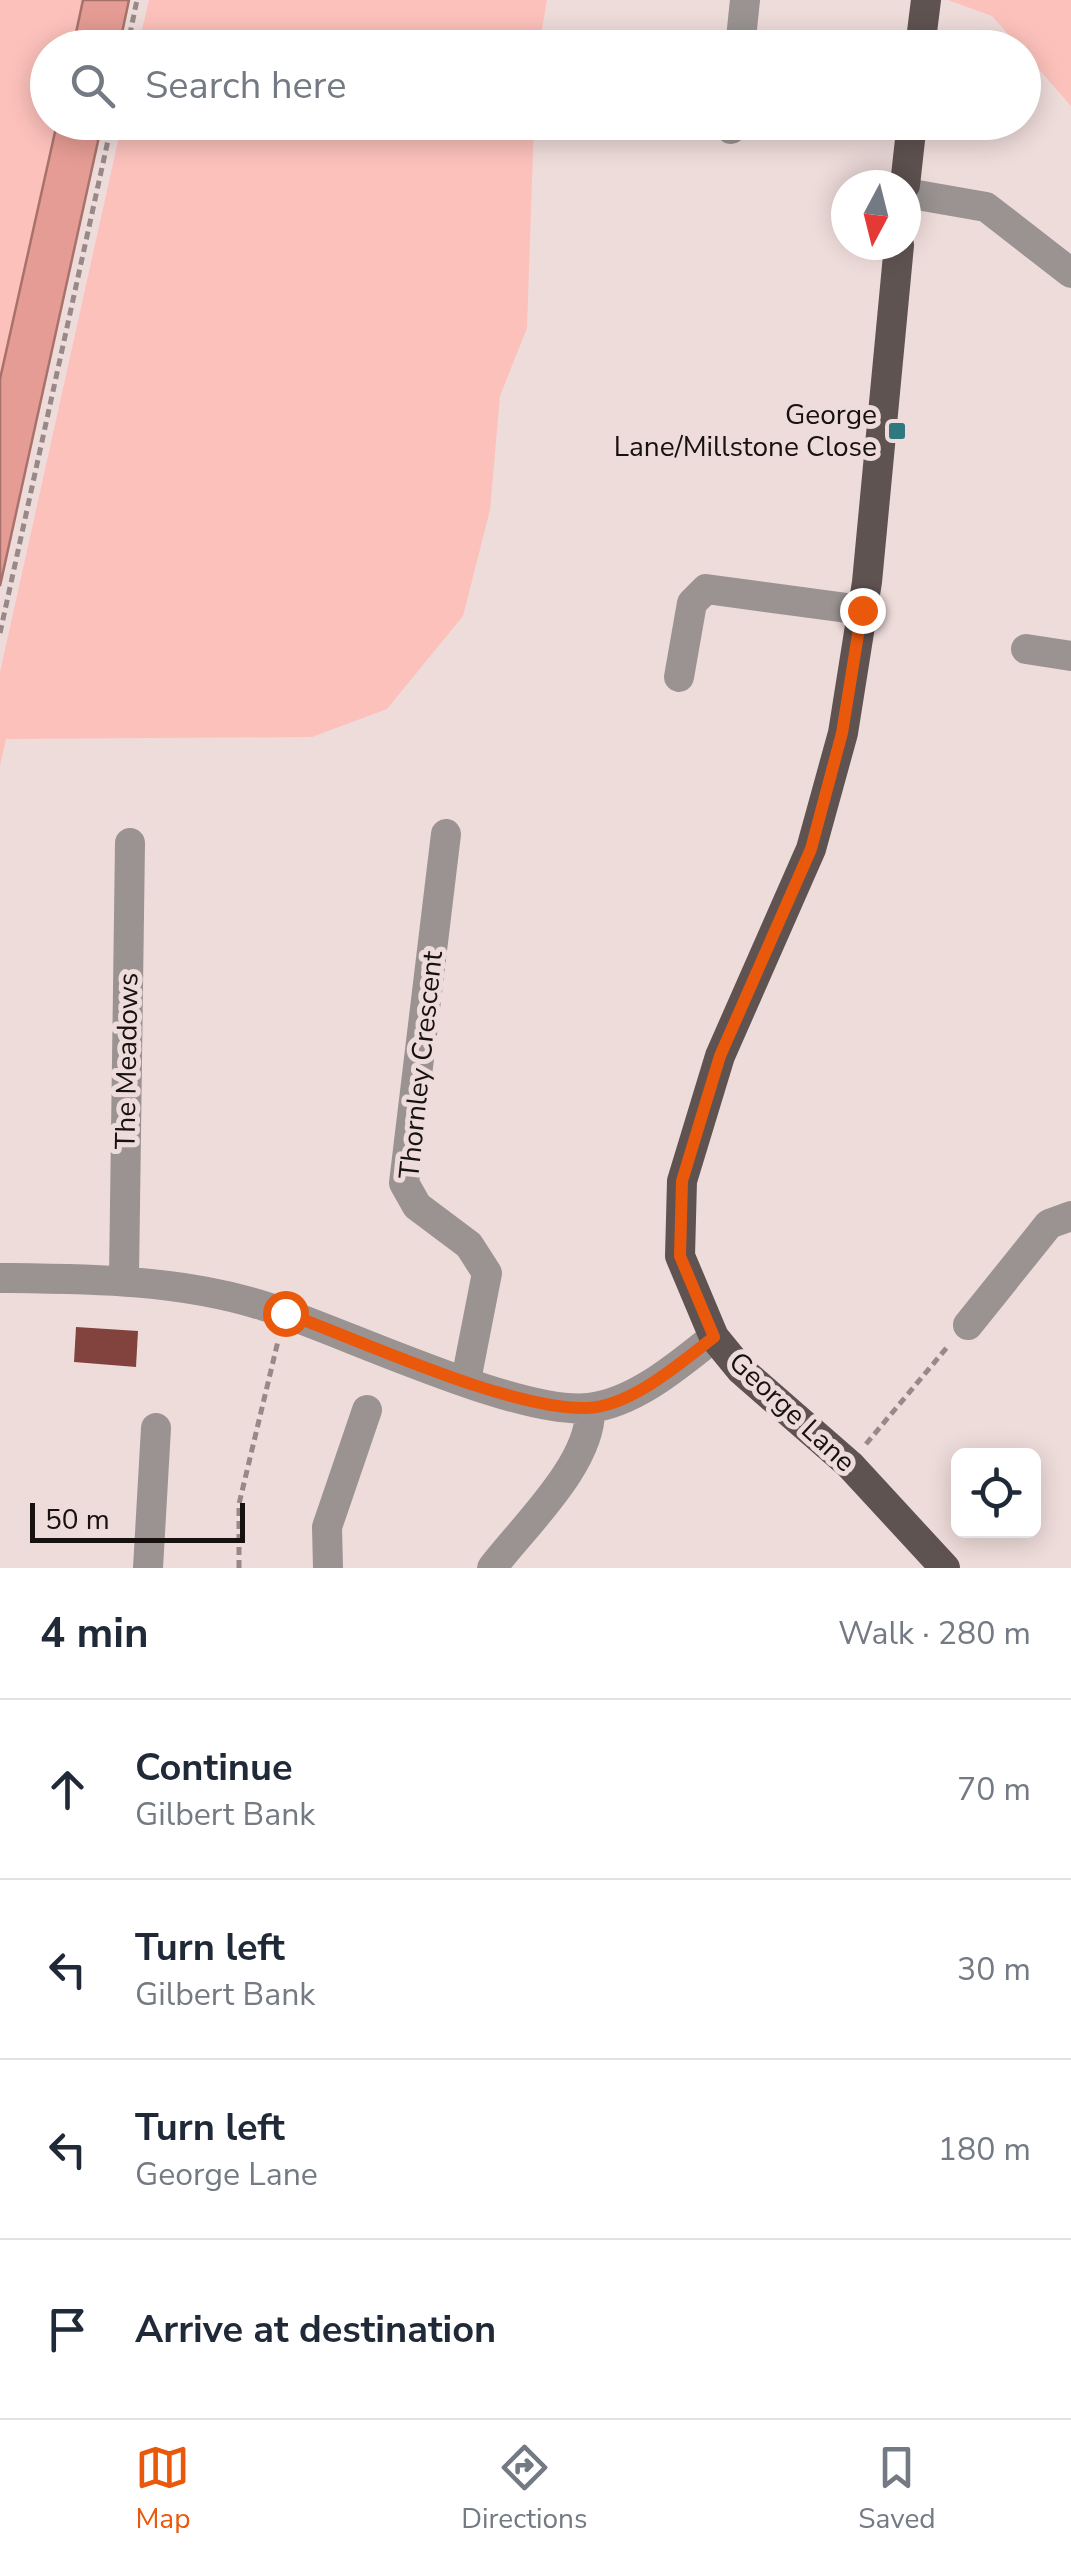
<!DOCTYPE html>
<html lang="en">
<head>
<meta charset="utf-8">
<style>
	:root { --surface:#fff; --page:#f6f6f7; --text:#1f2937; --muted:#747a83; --line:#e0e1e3; --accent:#ea580c }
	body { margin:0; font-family:"Nunito Sans",sans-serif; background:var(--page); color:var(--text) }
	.controls { position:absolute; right:30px; bottom:30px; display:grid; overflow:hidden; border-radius:15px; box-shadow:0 5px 25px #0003 }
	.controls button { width:90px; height:90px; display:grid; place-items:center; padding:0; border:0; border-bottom:2px solid var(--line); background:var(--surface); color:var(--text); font:50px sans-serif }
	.compass { position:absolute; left:831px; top:170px; width:90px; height:90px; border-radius:50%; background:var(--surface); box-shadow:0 5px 25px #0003; rotate:187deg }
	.scale { position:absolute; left:30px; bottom:25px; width:215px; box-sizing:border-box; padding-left:10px; border:5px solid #171110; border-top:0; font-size:28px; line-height:35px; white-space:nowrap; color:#171110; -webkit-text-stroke:8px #eedcda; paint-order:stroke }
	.stop { position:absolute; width:30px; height:30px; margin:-22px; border:8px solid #ea580c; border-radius:50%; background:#fff }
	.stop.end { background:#ea580c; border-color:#fff; box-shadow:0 2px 10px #0008 }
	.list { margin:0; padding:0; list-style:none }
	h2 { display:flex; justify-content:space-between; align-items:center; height:130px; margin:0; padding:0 40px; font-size:42px }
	h2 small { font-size:32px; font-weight:400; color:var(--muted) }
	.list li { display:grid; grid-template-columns:65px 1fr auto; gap:30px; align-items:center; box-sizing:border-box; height:180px; padding:0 40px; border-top:2px solid var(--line) }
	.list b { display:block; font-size:38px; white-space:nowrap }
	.list p { margin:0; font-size:32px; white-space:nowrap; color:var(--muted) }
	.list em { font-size:32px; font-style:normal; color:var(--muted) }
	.icon { flex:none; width:55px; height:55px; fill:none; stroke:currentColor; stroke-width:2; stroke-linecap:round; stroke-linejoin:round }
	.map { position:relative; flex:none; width:1071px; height:1568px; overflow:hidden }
	.search { position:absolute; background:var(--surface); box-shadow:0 5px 25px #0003; left:30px; right:30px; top:30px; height:110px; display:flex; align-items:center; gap:25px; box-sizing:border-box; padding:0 35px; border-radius:55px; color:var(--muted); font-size:38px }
	.sheet { height:850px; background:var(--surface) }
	nav { display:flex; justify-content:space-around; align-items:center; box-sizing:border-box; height:140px; border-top:2px solid var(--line); background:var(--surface); font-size:28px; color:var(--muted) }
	nav a { display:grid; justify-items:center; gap:5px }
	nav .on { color:var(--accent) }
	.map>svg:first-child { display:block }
	.green { fill:#fcc1bb }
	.water { fill:#e59c94; stroke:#a7726c; stroke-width:2.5 }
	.building { fill:#82423d }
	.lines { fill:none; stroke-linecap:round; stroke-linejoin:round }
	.path { stroke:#968988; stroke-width:5; stroke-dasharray:8 5; stroke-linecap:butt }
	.minor { stroke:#9a9392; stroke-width:30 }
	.major { stroke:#5f5352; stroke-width:30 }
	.route { stroke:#ea580c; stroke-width:12 }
	.poi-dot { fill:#307880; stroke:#eedcda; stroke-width:4 }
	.labels { text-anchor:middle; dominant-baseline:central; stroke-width:10; stroke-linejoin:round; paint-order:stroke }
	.poi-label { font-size:28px; fill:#171110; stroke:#eedcda; text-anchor:end }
	.street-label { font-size:28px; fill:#171110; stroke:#eedcda }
</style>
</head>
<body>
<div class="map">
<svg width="1071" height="1568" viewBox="0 0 1071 1568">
	<rect width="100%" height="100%" fill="#eedcda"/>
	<path class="green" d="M0,0h83l-10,47 -25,1v74l9,1 -57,256z
		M149,0h398l-8,47h-401z
		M948,0h123v106l-79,-90z
		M122,123h412l-7,205 -27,68 -10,114 -27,106 -76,93 -75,28 -306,2 -6,27v-94z"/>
	<path class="water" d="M83,0h46l-10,47h-46z
		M57,123h45l-102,463v-207z"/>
	<path class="building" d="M76,1327l62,4 -2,36 -62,-5z"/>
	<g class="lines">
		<path class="path" d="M127,48l10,-48
			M0,633l112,-511
			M866,1444l83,-99
			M239,1568v-64l39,-163"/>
		<path class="minor" d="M740,48l5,-48
			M731,129l1,-7
			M906,193l80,14 85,66
			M1026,649l45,7
			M679,677l13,-74 14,-14 156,21
			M446,834l-42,349 13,23 52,39 18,28 -21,107
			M0,1278c89,1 178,1 264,28 76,24 254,110 325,102 46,-5 91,-44 125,-71
			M124,1278l6,-435
			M968,1325l81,-101 22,-8
			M148,1568l8,-140
			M328,1568l-1,-41 40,-117
			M492,1568c32,-42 101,-106 98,-160"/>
		<path class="major" d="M920,48l6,-48
			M905,185l7,-63
			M899,245l-32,337 -24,151 -32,116 -91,207 -38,125 -2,75 34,81 27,33 109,95 95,103"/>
	</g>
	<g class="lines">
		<path class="route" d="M285,1313c78,28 224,97 302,95 45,-2 93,-45 127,-71l-34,-81 2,-75 38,-125 91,-207 31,-116 20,-123"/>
	</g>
	<rect class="poi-dot" x="887" y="421" width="20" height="20" rx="5"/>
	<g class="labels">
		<g class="poi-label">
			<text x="877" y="415">George<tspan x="877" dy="32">Lane/Millstone Close</tspan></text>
		</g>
		<g class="street-label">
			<text transform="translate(127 1061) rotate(-89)">The Meadows</text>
			<text transform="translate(421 1065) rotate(-84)">Thornley Crescent</text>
			<text transform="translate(792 1412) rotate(43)">George Lane</text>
		</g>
	</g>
</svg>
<div class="controls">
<button><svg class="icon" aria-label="locate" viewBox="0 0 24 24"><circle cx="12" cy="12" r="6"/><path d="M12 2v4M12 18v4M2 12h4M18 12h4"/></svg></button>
</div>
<svg class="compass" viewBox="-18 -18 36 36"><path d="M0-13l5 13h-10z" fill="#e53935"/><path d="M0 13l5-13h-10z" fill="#747a83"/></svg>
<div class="scale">50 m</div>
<div class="stop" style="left:285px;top:1313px"></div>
<div class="stop end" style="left:862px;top:610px"></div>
<div class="search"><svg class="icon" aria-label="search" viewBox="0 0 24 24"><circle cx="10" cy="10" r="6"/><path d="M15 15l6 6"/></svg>Search here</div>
</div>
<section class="sheet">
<h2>4 min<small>Walk · 280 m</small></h2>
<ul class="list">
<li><svg class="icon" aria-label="ahead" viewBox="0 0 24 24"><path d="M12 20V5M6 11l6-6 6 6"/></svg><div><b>Continue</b><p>Gilbert Bank</p></div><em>70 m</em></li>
<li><svg class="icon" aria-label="left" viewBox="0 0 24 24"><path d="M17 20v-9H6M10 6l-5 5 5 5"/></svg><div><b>Turn left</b><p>Gilbert Bank</p></div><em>30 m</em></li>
<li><svg class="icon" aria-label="left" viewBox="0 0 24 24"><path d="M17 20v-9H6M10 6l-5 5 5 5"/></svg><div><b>Turn left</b><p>George Lane</p></div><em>180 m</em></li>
<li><svg class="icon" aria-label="arrive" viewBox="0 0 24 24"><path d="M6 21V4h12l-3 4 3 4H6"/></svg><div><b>Arrive at destination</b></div></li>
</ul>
</section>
<nav>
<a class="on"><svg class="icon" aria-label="map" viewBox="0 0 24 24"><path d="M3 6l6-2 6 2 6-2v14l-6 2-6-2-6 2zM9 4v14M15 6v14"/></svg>Map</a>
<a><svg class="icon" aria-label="directions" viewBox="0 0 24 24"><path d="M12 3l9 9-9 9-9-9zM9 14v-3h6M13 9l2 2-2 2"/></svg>Directions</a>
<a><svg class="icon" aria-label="saved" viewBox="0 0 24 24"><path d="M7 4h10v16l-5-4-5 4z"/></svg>Saved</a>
</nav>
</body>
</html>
